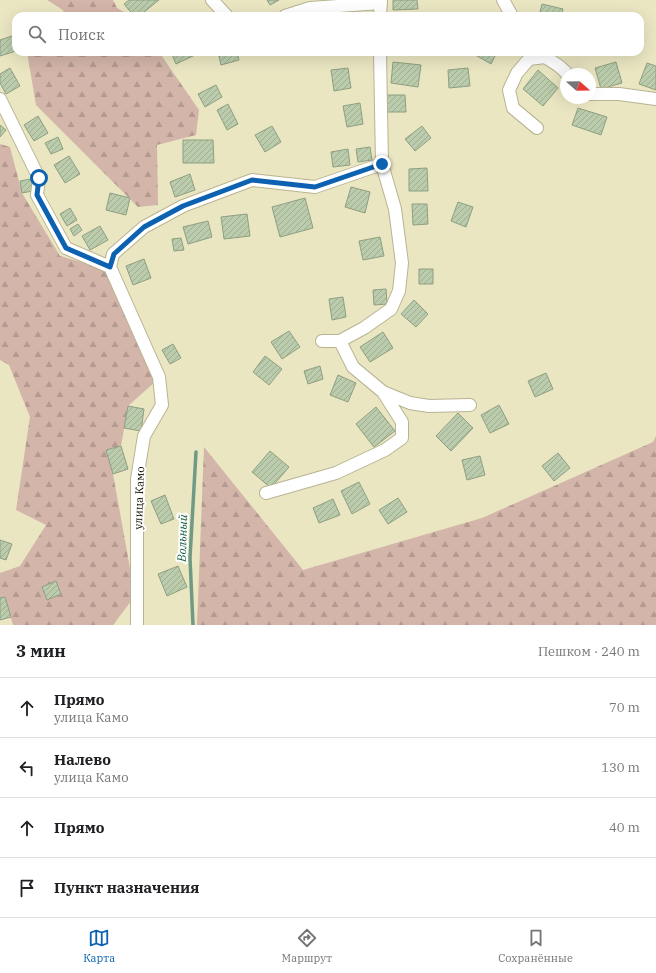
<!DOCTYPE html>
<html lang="ru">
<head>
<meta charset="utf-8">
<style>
	:root { --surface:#fff; --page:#f6f6f6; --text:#202124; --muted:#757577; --line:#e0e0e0; --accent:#0c62b0 }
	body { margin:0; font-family:"IBM Plex Serif",serif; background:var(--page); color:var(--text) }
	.compass { position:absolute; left:560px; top:68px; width:36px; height:36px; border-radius:50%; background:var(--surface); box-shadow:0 4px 16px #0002; rotate:110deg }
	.stop { position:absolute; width:12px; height:12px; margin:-9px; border:3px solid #0c62b0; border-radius:50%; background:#fff }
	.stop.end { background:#0c62b0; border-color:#fff; box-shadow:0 1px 4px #0008 }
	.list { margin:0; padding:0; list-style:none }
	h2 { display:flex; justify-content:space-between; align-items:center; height:52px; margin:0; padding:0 16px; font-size:17px }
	h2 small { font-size:13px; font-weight:400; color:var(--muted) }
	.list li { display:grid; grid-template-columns:26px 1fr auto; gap:12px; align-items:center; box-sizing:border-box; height:60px; padding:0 16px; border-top:1px solid var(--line) }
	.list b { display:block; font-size:15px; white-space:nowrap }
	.list p { margin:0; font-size:13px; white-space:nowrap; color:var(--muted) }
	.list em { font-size:13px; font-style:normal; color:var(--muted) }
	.icon { flex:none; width:22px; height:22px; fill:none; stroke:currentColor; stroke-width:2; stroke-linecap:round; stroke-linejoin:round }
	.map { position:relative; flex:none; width:656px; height:625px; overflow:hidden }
	.search { position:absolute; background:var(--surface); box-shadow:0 4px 16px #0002; left:12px; right:12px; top:12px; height:44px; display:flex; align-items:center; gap:10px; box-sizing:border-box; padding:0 14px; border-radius:12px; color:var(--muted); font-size:15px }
	.sheet { height:292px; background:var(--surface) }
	nav { display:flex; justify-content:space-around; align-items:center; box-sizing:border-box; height:56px; border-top:1px solid var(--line); background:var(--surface); font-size:11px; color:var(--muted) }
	nav a { display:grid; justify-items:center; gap:2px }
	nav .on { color:var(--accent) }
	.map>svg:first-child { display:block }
	.forest { fill:url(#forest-firs) }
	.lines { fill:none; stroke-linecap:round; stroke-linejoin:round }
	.stream { stroke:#719a85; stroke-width:3.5 }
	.building { fill:url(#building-hatch); stroke:#8e9f81 }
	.minor-casing { stroke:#b8b492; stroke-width:14 }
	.minor { stroke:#fff; stroke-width:12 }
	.route { stroke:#0c62b0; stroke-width:5 }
	.labels { text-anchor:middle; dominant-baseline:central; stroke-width:4; stroke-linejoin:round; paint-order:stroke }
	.street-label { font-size:11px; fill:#0f0e03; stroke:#fff }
	.water-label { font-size:12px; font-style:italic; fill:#155d40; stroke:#fff }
</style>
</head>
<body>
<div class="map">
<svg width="656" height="625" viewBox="0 0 656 625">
	<defs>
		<pattern id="forest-firs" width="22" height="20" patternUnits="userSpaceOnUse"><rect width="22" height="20" fill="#d3b5a9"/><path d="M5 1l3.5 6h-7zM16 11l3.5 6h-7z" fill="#b49a90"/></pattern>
		<pattern id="building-hatch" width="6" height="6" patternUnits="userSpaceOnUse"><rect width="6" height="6" fill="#baccac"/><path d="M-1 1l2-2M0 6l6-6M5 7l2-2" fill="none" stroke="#9fae92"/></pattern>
	</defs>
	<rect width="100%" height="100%" fill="#eae6c2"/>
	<path class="forest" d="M47,0h66l4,8 14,8h-67l-1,-6z
		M27,52h132l40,58 -3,25 -39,10 1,60 -20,2 -102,-102z
		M0,144l10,3 12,46 38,63 45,13 51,112 -28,25 -7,40 -15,4 7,24 22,122 -22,29h-100l-8,-28 -5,1v-25l20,-7 26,-41 -30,-15 14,-93 -21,-52 -9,-5z
		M656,436v189h-459l7,-178 99,123 179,-52 171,-76z"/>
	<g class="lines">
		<path class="stream" d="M193,625l-3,-67 6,-106"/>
	</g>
	<path class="building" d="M129,0h30l-20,16h-5l-10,-12z
		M267,0h12l-9,5z
		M393,0h24l1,9 -25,1z
		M542,4l21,5 -2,7h-22z
		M347,5l2,11h-22l-1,-8z
		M15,35l1,16 -16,5v-16z
		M171,52h22l2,3 -19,9z
		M218,52h19l2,8 -18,5z
		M472,52h25l-6,12 -19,-11z
		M393,62l28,3 -3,22 -27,-4z
		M616,62l6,21 -21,6 -6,-21z
		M647,63l9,3v24l-17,-6z
		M10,68l10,18 -14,8 -6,-11v-9z
		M348,68l3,20 -17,3 -3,-21z
		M468,68l2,18 -21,2 -1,-18z
		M538,70l20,18 -15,18 -20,-17z
		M216,85l6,12 -17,10 -7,-13z
		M386,95h19l1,17h-19z
		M360,103l3,21 -16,3 -4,-21z
		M228,104l10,20 -11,6 -10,-20z
		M578,108l29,9 -6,18 -29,-10z
		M38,116l10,17 -14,8 -10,-16z
		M0,125l6,5 -6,7z
		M272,126l9,16 -16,10 -10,-17z
		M422,126l9,12 -16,13 -10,-12z
		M58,137l5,12 -12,5 -6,-11z
		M183,140h30l1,23h-31z
		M370,147l2,13 -14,2 -2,-13z
		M348,149l2,16 -17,2 -2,-15z
		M69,156l11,18 -15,9 -11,-18z
		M427,168l1,23h-19v-22z
		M190,174l5,16 -20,7 -5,-15z
		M31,179l2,12 -11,2 -2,-12z
		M351,187l19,5 -5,21 -20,-6z
		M110,193l20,5 -4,17 -20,-5z
		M305,198l8,30 -33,9 -8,-30z
		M458,202l15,5 -7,20 -15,-6z
		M412,204h15l1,20 -15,1z
		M70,208l7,12 -10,6 -7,-12z
		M247,214l3,22 -26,3 -3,-22z
		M208,221l4,16 -24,7 -5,-17z
		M78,224l4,6 -8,6 -4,-7z
		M100,226l8,14 -18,10 -8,-14z
		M380,237l4,19 -21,4 -4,-19z
		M181,238l3,12 -10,1 -2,-12z
		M144,259l7,19 -18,7 -7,-19z
		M419,269h14v15h-14z
		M386,289l1,15 -13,1 -1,-15z
		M343,297l3,20 -14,3 -3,-21z
		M414,300l14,14 -12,13 -15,-13z
		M289,331l11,16 -18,12 -11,-17z
		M383,332l10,16 -23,14 -10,-15z
		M173,344l8,14 -11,6 -8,-14z
		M265,356l17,13 -13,16 -16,-13z
		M320,366l3,13 -15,5 -4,-13z
		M546,373l7,16 -18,8 -7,-16z
		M338,375l18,8 -8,19 -18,-7z
		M499,405l10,19 -19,9 -9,-18z
		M128,406l16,3 -3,22 -17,-3z
		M376,407l19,24 -21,16 -18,-23z
		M458,413l15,15 -22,23 -15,-15z
		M121,446l7,23 -15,5 -7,-24z
		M270,451l19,16 -18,21 -19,-16z
		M558,453l12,15 -16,13 -12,-15z
		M480,456l5,19 -18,5 -5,-20z
		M359,482l11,22 -18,10 -11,-23z
		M165,495l9,24 -13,5 -10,-23z
		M398,498l9,14 -19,12 -9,-14z
		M333,499l7,16 -21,8 -6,-15z
		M0,540l12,4 -6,16 -6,-2z
		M178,566l9,21 -20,9 -9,-22z
		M56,581l5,13 -14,6 -5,-13z
		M5,597l6,20 -11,3v-22z"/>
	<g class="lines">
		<g class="minor-casing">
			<path id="minor" d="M212,0l15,16
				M503,0l9,16
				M285,16l25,-8 71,-5
				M380,16l1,-16
				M380,52l2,112 13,45 7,54 -3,28 -8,18 -27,19 -24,13 13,26 30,25 27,11 19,3 41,-1
				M540,53c9,8 20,11 27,21
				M590,94h29l37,5
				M0,99l39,79 -2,17 29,53 44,19
				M537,128l-24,-20 -4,-18 8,-17 12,-14 16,-2
				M322,341h18
				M266,493l70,-20 49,-23 17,-12v-16l-19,-30
				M137,625v-146l7,-43 18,-31 -3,-28 -49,-110 3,-13 31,-27 39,-21 69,-26 63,7 67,-23"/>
		</g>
		<use href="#minor" class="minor"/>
	</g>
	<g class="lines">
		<path class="route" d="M39,178l-2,17 29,53 44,19 4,-13 30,-27 39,-21 69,-26 63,7 67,-23"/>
	</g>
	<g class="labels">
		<g class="street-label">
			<text transform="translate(139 498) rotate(-88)">улица Камо</text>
		</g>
		<g class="water-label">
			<text transform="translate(182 538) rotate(-88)">Вольный</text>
		</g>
	</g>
</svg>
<svg class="compass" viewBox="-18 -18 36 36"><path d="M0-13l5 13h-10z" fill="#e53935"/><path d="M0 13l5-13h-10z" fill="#757577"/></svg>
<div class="stop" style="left:39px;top:178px"></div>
<div class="stop end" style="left:382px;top:164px"></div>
<div class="search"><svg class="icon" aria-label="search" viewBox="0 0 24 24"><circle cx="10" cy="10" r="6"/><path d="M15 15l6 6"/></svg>Поиск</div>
</div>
<section class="sheet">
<h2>3 мин<small>Пешком · 240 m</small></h2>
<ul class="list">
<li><svg class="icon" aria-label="ahead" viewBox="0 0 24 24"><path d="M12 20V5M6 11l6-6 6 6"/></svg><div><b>Прямо</b><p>улица Камо</p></div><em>70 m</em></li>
<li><svg class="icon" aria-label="left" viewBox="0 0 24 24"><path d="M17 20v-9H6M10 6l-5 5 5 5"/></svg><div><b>Налево</b><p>улица Камо</p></div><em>130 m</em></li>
<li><svg class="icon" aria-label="ahead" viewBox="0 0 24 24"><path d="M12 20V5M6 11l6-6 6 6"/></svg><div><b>Прямо</b></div><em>40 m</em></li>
<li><svg class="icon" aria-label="arrive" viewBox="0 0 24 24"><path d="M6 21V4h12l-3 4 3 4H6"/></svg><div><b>Пункт назначения</b></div></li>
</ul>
</section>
<nav>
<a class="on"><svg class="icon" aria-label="map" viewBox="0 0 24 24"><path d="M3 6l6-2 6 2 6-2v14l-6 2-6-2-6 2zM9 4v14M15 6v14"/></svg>Карта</a>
<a><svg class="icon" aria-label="directions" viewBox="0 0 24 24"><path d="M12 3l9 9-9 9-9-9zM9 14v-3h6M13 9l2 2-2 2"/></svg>Маршрут</a>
<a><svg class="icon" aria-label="saved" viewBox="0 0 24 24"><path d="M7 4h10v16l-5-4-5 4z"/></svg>Сохранённые</a>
</nav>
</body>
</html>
